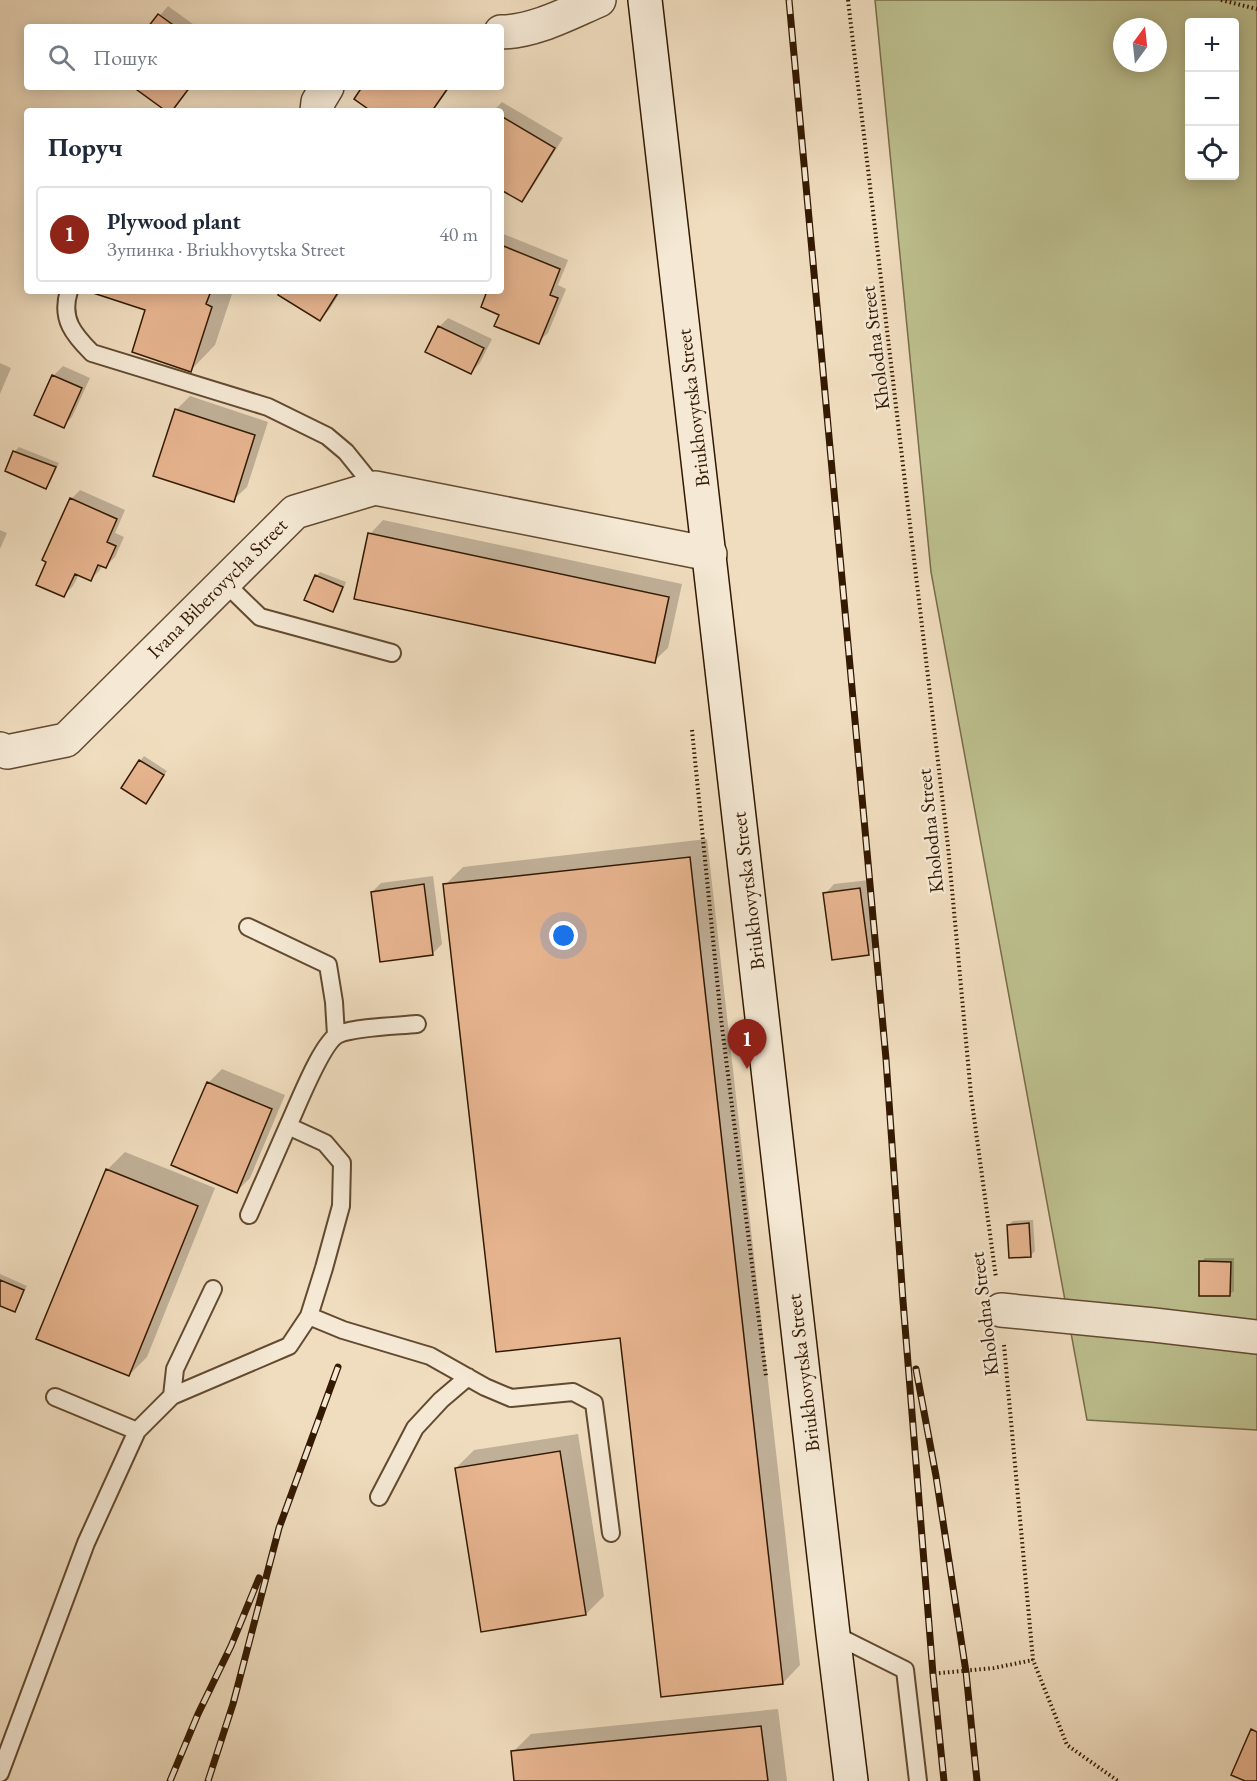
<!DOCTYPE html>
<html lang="uk">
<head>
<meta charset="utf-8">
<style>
	:root { --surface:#fff; --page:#f6f6f7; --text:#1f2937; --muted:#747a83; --line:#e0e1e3; --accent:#8f2418 }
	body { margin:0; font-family:"EB Garamond",serif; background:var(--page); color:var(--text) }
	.controls { position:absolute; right:18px; top:18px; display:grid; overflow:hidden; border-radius:6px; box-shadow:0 3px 15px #0003 }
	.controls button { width:54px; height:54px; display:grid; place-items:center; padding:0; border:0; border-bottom:2px solid var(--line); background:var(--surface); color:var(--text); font:30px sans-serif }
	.compass { position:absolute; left:1113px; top:18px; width:54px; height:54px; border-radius:50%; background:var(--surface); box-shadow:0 3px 15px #0003; rotate:15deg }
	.you { position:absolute; left:564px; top:936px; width:21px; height:21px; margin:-15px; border:4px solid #fff; border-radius:50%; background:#1a73e8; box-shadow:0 0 0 9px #1a73e833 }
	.badge { display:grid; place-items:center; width:39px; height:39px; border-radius:50%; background:var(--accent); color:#fff; font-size:20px; font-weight:700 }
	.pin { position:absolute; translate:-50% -50px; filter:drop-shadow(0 2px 3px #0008) }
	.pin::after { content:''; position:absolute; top:32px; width:21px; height:18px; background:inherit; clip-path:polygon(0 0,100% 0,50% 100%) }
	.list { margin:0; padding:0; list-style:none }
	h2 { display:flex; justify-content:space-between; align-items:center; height:78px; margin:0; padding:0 24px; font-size:26px }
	h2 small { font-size:20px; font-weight:400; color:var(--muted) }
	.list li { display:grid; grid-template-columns:39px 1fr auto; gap:18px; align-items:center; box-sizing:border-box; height:96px; margin:0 12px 12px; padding:0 12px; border:2px solid var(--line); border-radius:6px }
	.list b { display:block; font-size:22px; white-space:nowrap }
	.list p { margin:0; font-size:20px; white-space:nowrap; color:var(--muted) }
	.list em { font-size:20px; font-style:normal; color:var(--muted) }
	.icon { flex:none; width:33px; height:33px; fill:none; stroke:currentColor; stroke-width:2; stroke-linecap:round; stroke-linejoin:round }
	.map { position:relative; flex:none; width:1257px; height:1781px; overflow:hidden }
	.search { position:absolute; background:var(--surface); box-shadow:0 3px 15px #0003; left:24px; top:24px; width:480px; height:66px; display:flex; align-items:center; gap:15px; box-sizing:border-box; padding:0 21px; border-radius:6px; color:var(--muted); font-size:22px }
	.panel { position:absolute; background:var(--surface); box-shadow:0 3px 15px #0003; left:24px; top:108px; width:480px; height:186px; border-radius:6px }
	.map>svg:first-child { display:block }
	.green { fill:#bdc08f; stroke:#786c48; stroke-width:1.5; fill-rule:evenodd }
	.shadow { fill:#0003 }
	.building { fill:#e7b590; stroke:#331900; stroke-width:1.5 }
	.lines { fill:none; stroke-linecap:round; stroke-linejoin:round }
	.lane-casing { stroke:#624a30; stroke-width:20 }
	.street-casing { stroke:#624a30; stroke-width:36 }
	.secondary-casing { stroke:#331900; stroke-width:36 }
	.path { stroke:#331900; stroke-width:4; stroke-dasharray:1.5 3; stroke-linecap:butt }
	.lane { stroke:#f5e9d5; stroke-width:16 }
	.street { stroke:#f5e9d5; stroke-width:33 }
	.secondary { stroke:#f5e9d5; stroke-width:33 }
	.rail-casing { stroke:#331900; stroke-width:7 }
	.rail { stroke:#f5e9d5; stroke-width:4.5; stroke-dasharray:14; stroke-linecap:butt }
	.labels { text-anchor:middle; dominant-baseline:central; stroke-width:5; stroke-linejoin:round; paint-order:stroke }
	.street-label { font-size:20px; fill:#331900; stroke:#f5e9d5 }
</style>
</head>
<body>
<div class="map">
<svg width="1257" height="1781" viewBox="0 0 1257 1781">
	<rect width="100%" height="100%" fill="#f0ddbf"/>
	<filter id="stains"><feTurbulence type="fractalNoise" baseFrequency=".00333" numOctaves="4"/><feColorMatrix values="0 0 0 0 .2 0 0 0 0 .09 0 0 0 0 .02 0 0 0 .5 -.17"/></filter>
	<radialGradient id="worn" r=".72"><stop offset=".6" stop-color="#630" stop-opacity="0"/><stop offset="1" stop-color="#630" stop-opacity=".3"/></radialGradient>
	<path class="green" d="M875,0h382v1430l-170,-10 -156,-848zM1190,22h44v154h-44zM1122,27h36v36h-36z"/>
	<path class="shadow" d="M168,6l29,21h-47z
		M364,87h86l-17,24h-59z
		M502,102l61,36 -33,53 -9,9 -20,-12v-77h-8z
		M501,233l67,27 -10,25 8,4 -18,44 -10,9 -49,-51h12z
		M91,291h142l-18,54 -24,25 -44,-61z
		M282,291h59l-12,19 -9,10z
		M448,318l44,21 -12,24 -9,9 -32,-45z
		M0,363l11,5 -11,26z
		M63,366l27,12 -18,39 -9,9 -27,-12 18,-39z
		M190,396l78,26 -21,65 -14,13 -57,-90z
		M19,447l40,16 -9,20 -4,4 -39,-17 8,-19z
		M80,490l45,20 -10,23 9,4 -9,20 -9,9 -4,-1 -2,5 -9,9 -12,-5 -6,12 -9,9 7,-96z
		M383,520l299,64 -14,64 -14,13 -284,-127z
		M0,530l7,3 -7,16z
		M320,572l26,10 -9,24 -4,4 -17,-34z
		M144,756l23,15 -21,31 -6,-41z
		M707,839l93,826 -17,18 -161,-346 -177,-452 18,-18z
		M433,876l9,68 -9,9 -61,-61 9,-9z
		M869,880l9,64 -10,9 -43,-59 9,-10z
		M222,1069l63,26 -35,83 -14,14 -28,-109z
		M125,1152l90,36 -68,169 -18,18 -22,-205z
		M1033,1220l2,31 -4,4 -23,-30 5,-4z
		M1205,1258h29v33l-5,4 -28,-33z
		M0,1274l27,12 -9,20 -4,4 -14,-5z
		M578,1434l26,162 -18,18 -130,-146 18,-18z
		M778,1709l9,72h-271l-3,-29 18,-18z"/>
	<path class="building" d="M158,14l18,13h-28z
		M133,87h57l-18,24h-6z
		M362,87h84l2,1 -16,23h-61l-17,-12z
		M501,116l54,32 -33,54 -21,-12z
		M501,245l59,24 -10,26 8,3 -19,46 -45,-18 5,-11 -18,-8 6,-16h14z
		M87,291h124l-5,13 6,3 -21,65 -59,-20 13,-42z
		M280,291h59l-19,30 -42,-26z
		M438,326l46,22 -13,26 -46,-22z
		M52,375l30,13 -18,40 -30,-13z
		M175,409l80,26 -21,67 -81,-26z
		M13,451l43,16 -10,22 -41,-18z
		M70,498l47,21 -10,23 9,4 -10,22 -8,-3 -7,16 -16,-7 -11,23 -28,-12 10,-23 -4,-2z
		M368,533l301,64 -14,66 -301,-64z
		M315,575l28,12 -10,25 -29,-12z
		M139,760l25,15 -18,29 -25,-16z
		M690,857l93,827 -122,13 -41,-359 -124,14 -53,-468z
		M424,884l9,71 -53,7 -9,-70z
		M860,888l9,67 -37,5 -9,-67z
		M207,1082l65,27 -35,84 -66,-28z
		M106,1169l92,37 -69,170 -93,-37z
		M1029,1223l2,34 -22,1 -2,-33z
		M1199,1261l32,1 -1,34h-31z
		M0,1280l24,10 -9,22 -15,-6z
		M560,1451l26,164 -105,17 -26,-164z
		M761,1726l7,55h-254l-3,-30z
		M1251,1729l6,3v49h-12l-14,-6z"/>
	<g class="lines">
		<g class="lane-casing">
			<path id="lane" d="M69,291c-9,28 5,44 23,62l176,54 59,29 19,16 29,36
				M224,582l36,35 132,36
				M248,927l80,38 6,37 2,33
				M288,1126c9,-19 34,-85 51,-92 18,-7 58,-8 78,-10
				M309,1316l34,14 87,26 55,31 26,11 62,-6 21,11 17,130
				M172,1396l3,-27 38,-80
				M55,1397l82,34
				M379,1497l36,-69 26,-28 27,-23
				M833,1634l72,36 13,111
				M0,1773l86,-230 51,-112 35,-35 117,-50 20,-30 15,-48 17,-62 1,-43 -17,-20 -37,-17 -39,89"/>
		</g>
		<g class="street-casing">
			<path id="street" d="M501,32c33,0 68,-19 98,-32
				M317,111l1,-9 9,-15
				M0,749l7,3 59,-12 229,-228 80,-24 335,66
				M1001,1310l153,15 103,12"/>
		</g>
		<g class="secondary-casing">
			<path id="secondary" d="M645,0l188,1634 18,147"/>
		</g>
		<path class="path" d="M848,0l100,846 23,249 25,183
			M1221,0l36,9
			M692,730l29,289 45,357
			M1004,1345l29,315 34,85 51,36
			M930,1674l64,-6 39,-8"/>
		<use href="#lane" class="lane"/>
		<use href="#street" class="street"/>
		<use href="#secondary" class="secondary"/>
		<g class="rail-casing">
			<path id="rail" d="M789,0l97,1059 17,242 30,373 11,107
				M916,1369l20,107 30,196 11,109
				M170,1781l28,-67 33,-68 28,-68
				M208,1781l25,-77 46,-176 59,-161"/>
		</g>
		<use href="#rail" class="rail"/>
	</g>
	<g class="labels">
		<g class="street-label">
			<text transform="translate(875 348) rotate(-97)">Kholodna Street</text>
			<text transform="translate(693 408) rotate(-97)">Briukhovytska Street</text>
			<text transform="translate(217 588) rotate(-45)">Ivana Biberovycha Street</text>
			<text transform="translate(930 831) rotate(-96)">Kholodna Street</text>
			<text transform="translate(748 891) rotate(-97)">Briukhovytska Street</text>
			<text transform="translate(984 1314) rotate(-97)">Kholodna Street</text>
			<text transform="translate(803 1373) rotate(-97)">Briukhovytska Street</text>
		</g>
	</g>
	<rect width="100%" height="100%" filter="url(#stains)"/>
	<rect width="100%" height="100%" fill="url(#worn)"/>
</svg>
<div class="controls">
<button>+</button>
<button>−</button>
<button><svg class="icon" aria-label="locate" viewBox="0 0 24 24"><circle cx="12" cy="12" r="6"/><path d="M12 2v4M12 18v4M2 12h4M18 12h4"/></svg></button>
</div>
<svg class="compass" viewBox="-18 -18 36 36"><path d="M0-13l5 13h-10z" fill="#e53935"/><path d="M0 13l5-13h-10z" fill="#747a83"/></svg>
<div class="you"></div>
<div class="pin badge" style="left:747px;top:1069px">1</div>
<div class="search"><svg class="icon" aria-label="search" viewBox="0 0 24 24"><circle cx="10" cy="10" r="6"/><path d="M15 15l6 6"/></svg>Пошук</div>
<section class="panel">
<h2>Поруч<small></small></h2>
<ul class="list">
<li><span class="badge">1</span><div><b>Plywood plant</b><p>Зупинка · Briukhovytska Street</p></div><em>40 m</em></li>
</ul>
</section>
</div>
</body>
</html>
